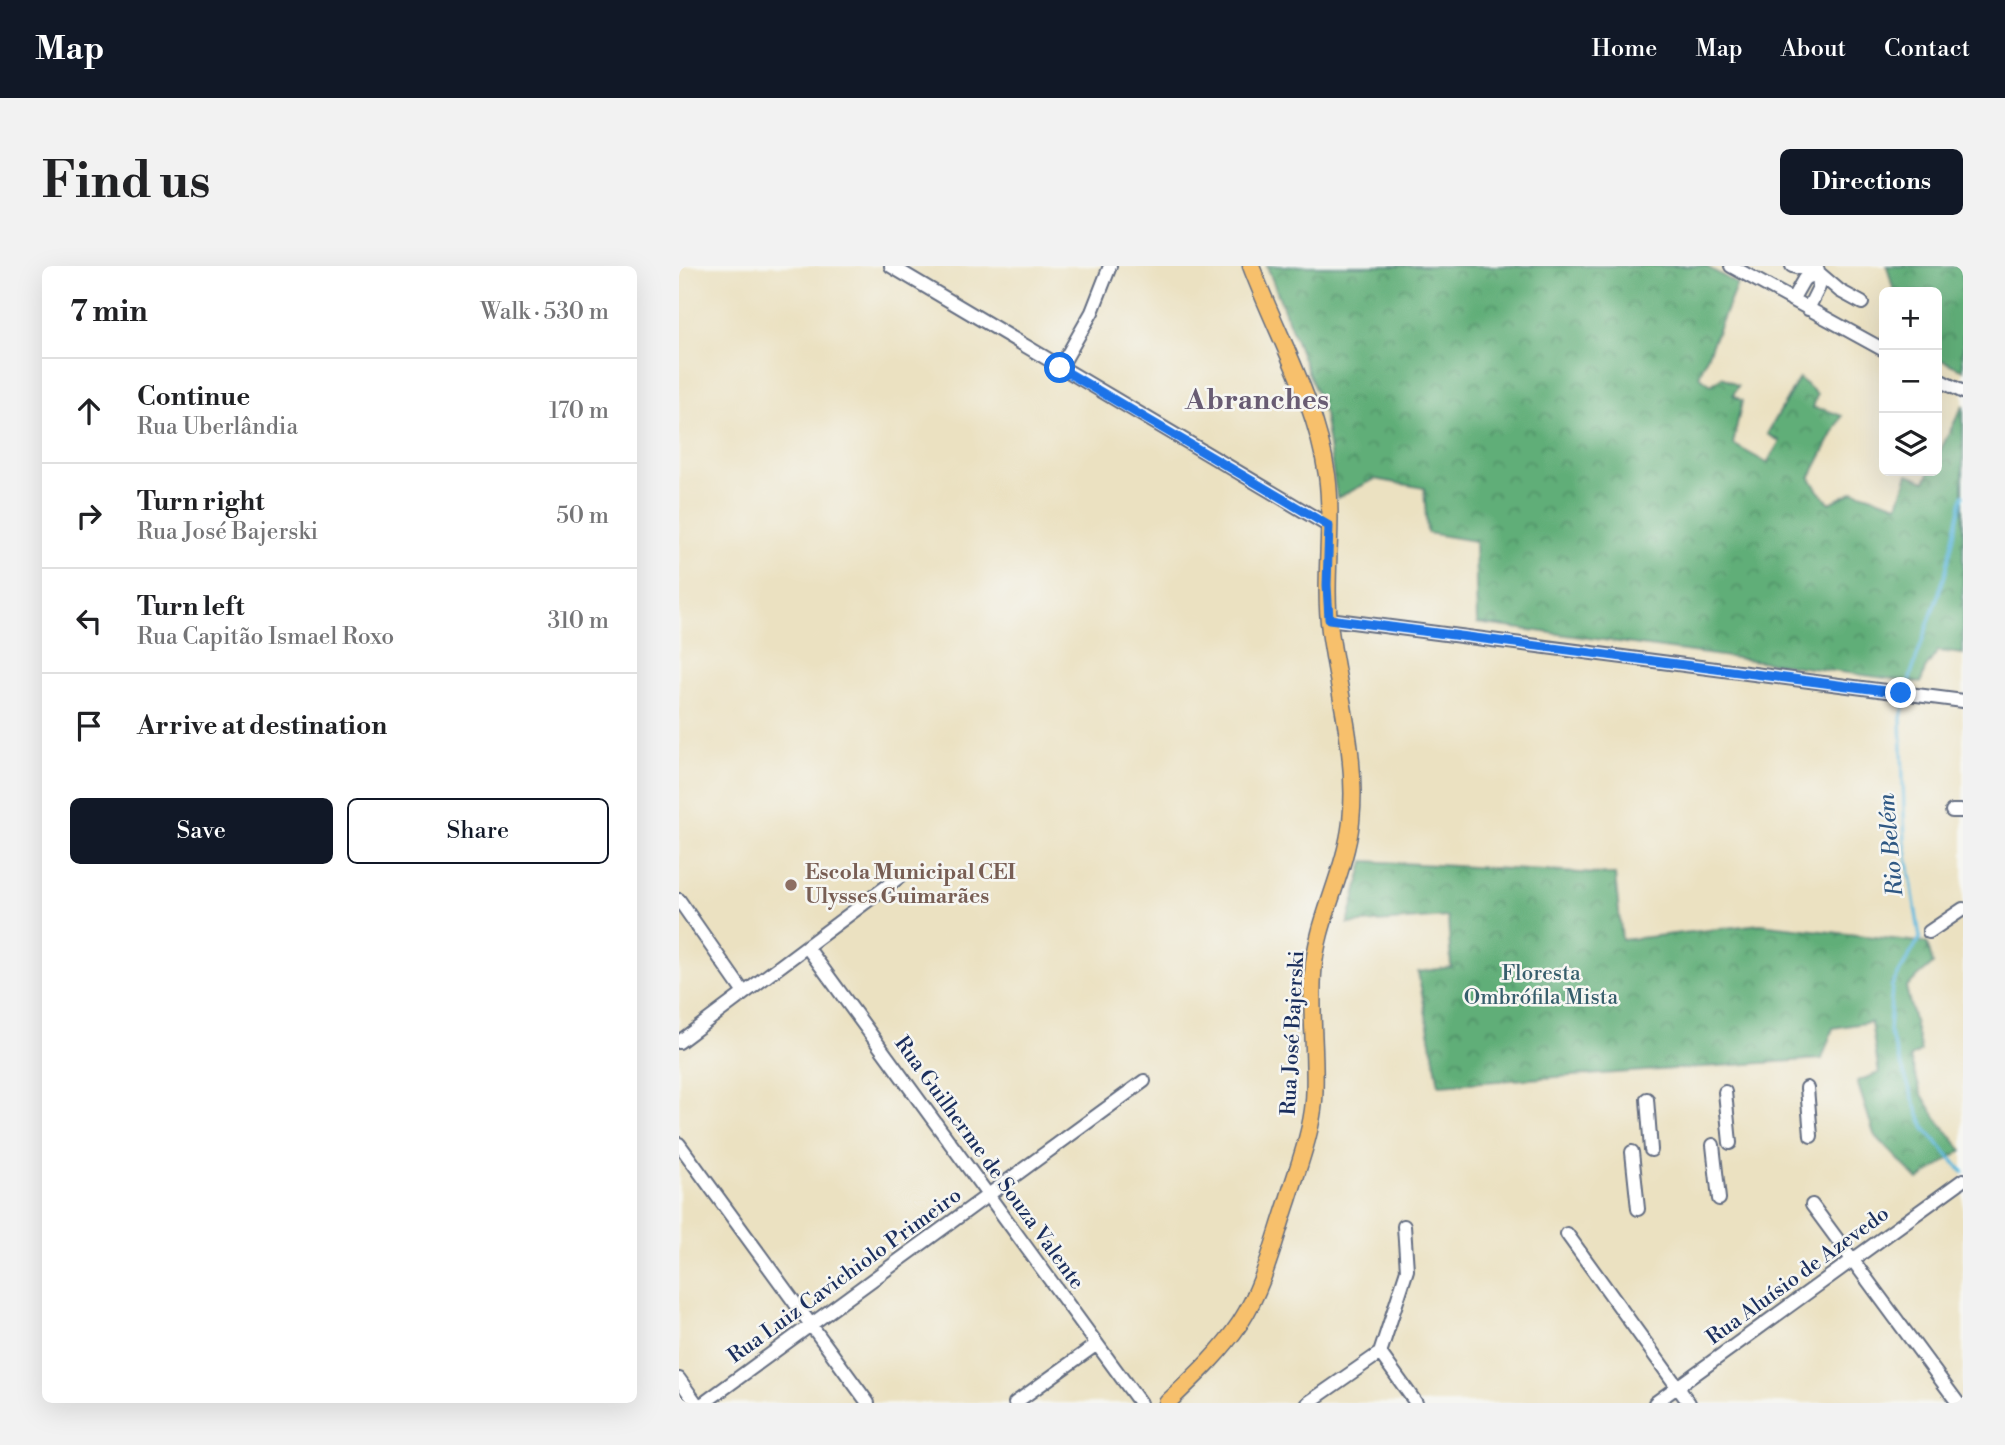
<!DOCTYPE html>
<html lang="en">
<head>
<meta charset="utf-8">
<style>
	:root { --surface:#fff; --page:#f2f2f2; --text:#202124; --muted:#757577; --line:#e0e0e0; --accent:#111827 }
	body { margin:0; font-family:"Libre Bodoni",serif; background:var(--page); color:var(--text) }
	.controls { position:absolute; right:21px; top:21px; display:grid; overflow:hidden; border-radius:10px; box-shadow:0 7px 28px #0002 }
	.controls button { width:63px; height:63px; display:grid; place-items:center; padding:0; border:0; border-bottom:2px solid var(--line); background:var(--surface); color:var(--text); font:35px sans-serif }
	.stop { position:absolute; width:21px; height:21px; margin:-16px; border:5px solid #1a73e8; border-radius:50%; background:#fff }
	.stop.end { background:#1a73e8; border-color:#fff; box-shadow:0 2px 7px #0008 }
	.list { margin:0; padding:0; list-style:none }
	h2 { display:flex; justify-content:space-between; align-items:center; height:91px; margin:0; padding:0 28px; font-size:30px }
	h2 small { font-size:23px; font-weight:400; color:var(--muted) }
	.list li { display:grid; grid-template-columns:46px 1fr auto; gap:21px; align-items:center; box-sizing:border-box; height:105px; padding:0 28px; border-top:2px solid var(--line) }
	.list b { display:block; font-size:26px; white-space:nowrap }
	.list p { margin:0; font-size:23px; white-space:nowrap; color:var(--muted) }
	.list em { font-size:23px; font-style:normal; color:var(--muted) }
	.actions { display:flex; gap:14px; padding:21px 28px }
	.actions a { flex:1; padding:16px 0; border:2px solid var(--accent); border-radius:10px; text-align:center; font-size:24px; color:var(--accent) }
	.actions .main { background:var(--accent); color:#fff }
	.icon { flex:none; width:38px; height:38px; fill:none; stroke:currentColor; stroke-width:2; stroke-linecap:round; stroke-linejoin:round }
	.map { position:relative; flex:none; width:1284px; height:1137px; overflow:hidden; border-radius:10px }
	header { display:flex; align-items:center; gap:42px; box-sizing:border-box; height:98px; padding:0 35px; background:var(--accent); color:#fff }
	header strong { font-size:33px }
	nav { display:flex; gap:38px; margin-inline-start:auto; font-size:24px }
	.intro { display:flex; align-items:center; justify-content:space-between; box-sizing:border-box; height:168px; padding:0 42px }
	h1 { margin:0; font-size:49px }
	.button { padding:18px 32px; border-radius:10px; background:var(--accent); color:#fff; font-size:24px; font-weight:700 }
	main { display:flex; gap:42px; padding:0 42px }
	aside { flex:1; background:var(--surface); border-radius:10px; box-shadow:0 7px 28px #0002 }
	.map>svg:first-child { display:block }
	.forest { fill:url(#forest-crowns); stroke:#3e6e6b; stroke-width:2 }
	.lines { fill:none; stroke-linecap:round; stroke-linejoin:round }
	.stream { stroke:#5eb7dc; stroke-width:3.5 }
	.minor-casing { stroke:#646d81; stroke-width:16 }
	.major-casing { stroke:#646d81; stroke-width:19 }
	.minor { stroke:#fff; stroke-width:12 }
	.major { stroke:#f7c06c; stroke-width:16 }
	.route { stroke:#1a73e8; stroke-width:9 }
	.education-dot { fill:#8d6e63; stroke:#f6f6f2; stroke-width:2.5 }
	.labels { text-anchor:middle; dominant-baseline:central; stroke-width:5; stroke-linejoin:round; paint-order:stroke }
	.education-label { font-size:21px; font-weight:bold; fill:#785e54; stroke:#f6f6f2; text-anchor:start }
	.park-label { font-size:21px; fill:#365e6c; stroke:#f6f6f2 }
	.street-label { font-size:21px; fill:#1b2f5e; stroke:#f6f6f2 }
	.water-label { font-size:23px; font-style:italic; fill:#2f5884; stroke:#f6f6f2 }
	.district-label { font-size:28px; font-weight:bold; fill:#685c73; stroke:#f6f6f2 }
</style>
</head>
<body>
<header>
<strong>Map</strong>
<nav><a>Home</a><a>Map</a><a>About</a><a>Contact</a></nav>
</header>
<div class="intro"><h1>Find us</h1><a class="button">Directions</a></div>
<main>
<aside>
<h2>7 min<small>Walk · 530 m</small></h2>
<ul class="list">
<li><svg class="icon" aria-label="ahead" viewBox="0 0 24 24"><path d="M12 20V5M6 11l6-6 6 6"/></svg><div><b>Continue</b><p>Rua Uberlândia</p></div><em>170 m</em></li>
<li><svg class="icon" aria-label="right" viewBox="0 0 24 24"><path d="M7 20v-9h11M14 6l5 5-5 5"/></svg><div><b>Turn right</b><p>Rua José Bajerski</p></div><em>50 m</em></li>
<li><svg class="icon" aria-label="left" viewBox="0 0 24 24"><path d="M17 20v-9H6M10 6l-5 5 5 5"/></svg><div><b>Turn left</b><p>Rua Capitão Ismael Roxo</p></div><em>310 m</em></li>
<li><svg class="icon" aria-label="arrive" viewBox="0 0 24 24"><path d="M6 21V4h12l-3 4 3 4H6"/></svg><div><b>Arrive at destination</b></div></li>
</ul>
<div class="actions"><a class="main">Save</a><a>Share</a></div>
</aside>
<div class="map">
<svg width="1284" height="1137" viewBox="0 0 1284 1137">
	<defs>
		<pattern id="forest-crowns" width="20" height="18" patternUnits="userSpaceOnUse" patternTransform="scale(1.75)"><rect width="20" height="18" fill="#60ae78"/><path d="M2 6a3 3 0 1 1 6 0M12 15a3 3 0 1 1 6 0" fill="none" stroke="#4e8e66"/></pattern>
	</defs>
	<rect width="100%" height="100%" fill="#f6f6f2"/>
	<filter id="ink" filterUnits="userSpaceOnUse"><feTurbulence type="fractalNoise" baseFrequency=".0143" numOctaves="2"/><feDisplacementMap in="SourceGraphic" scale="14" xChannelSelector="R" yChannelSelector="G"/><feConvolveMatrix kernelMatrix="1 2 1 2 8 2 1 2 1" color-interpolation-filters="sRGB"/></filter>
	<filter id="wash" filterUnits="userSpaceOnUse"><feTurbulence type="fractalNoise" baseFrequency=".00686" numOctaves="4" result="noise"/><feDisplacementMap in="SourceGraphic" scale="28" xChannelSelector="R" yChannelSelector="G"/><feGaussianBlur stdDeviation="1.57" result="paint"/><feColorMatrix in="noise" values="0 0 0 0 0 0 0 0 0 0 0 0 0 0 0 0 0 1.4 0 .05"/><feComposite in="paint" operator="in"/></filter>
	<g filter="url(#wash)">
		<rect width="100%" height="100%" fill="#ebe1c1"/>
		<path class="forest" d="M588,0h438l32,18 -38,92 12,9 11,-8 16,9 -5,9 9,6 -9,43 34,19 13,-22 -13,-7 32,-56 18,16 -4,14 13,2 16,6 -32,62 8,13 12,12 24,-12 44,14 10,-31 17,7 5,-10h7v-14l26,-52v249l-25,-3 -13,18 -4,14 -444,-60 -2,-82 -48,-8 -3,-45 -49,-9 -38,19 -13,-85z
			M1208,0h76v104l-26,-12v-66h-43z
			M685,595l251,14 7,65 138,-16 167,19 6,21 -27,23 15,64 -11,7 11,35 16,26 25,31 -44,30 -44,-46 -17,-53 22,-8 -8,-51 -38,6 -11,31 -383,26 -21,-113 33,-5 -3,-50 -100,7z"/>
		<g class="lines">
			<path class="stream" d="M1284,229l-18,80 -34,99 -10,44 4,125 15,95 -28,47 -3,46 30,84 7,15 37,42"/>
		</g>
	</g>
	<g filter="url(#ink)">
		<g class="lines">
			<g class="minor-casing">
				<path id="minor" d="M212,0l438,260
					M1052,0l153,84
					M1113,0l27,7 21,18 22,12
					M1113,34l12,-21 15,-6
					M1129,43l11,-22 -1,-17
					M381,102l32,-56 18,-46
					M1258,113l26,13
					M650,353l634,82
					M1273,545h11
					M0,634l65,93
					M1250,666l34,-23
					M128,681l333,456
					M0,776l223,-167
					M1128,822l4,48
					M1046,826l5,51
					M968,833l4,51
					M0,878l189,259
					M1034,879l6,54
					M953,886l6,57
					M1133,939l146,198
					M725,960l3,44 -27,83 36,50
					M888,968l122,169
					M0,1113l17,24
					M25,1137l440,-322
					M336,1137l82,-59
					M629,1137l72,-50
					M976,1137l308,-223"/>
			</g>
			<g class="major-casing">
				<path id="major" d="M488,1137c26,-25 53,-50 73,-80 24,-37 34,-82 48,-123 10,-33 23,-65 26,-99 3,-42 -4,-85 -1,-127 3,-52 32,-100 38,-152 7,-64 -12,-127 -21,-191 -7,-52 4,-104 -3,-156 -11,-74 -50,-140 -76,-209"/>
			</g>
			<use href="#minor" class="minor"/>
			<use href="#major" class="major"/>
		</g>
	</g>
	<g class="lines" filter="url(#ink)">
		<path class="route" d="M381,102l269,158 -2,59 2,34 572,74"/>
	</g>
	<circle class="education-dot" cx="112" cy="619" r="7"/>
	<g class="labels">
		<g class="education-label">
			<text x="126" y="607">Escola Municipal CEI<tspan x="126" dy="24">Ulysses Guimarães</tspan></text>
		</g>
		<g class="park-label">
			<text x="862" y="708">Floresta<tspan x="862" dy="24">Ombrófila Mista</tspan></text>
		</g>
		<g class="street-label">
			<text transform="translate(614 767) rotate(-87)">Rua José Bajerski</text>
			<text transform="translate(310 897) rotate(54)">Rua Guilherme de Souza Valente</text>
			<text transform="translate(166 1010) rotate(-36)">Rua Luiz Cavichiolo Primeiro</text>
			<text transform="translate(1119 1010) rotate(-36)">Rua Aluísio de Azevedo</text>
		</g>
		<g class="water-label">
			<text transform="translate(1212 579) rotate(-95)">Rio Belém</text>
		</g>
		<g class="district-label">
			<text x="578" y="134">Abranches</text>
		</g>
	</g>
</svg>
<div class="controls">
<button>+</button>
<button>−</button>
<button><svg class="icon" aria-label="layers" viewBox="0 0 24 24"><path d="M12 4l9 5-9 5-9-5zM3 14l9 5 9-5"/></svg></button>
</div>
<div class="stop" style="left:381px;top:102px"></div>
<div class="stop end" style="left:1222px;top:427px"></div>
</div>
</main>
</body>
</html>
